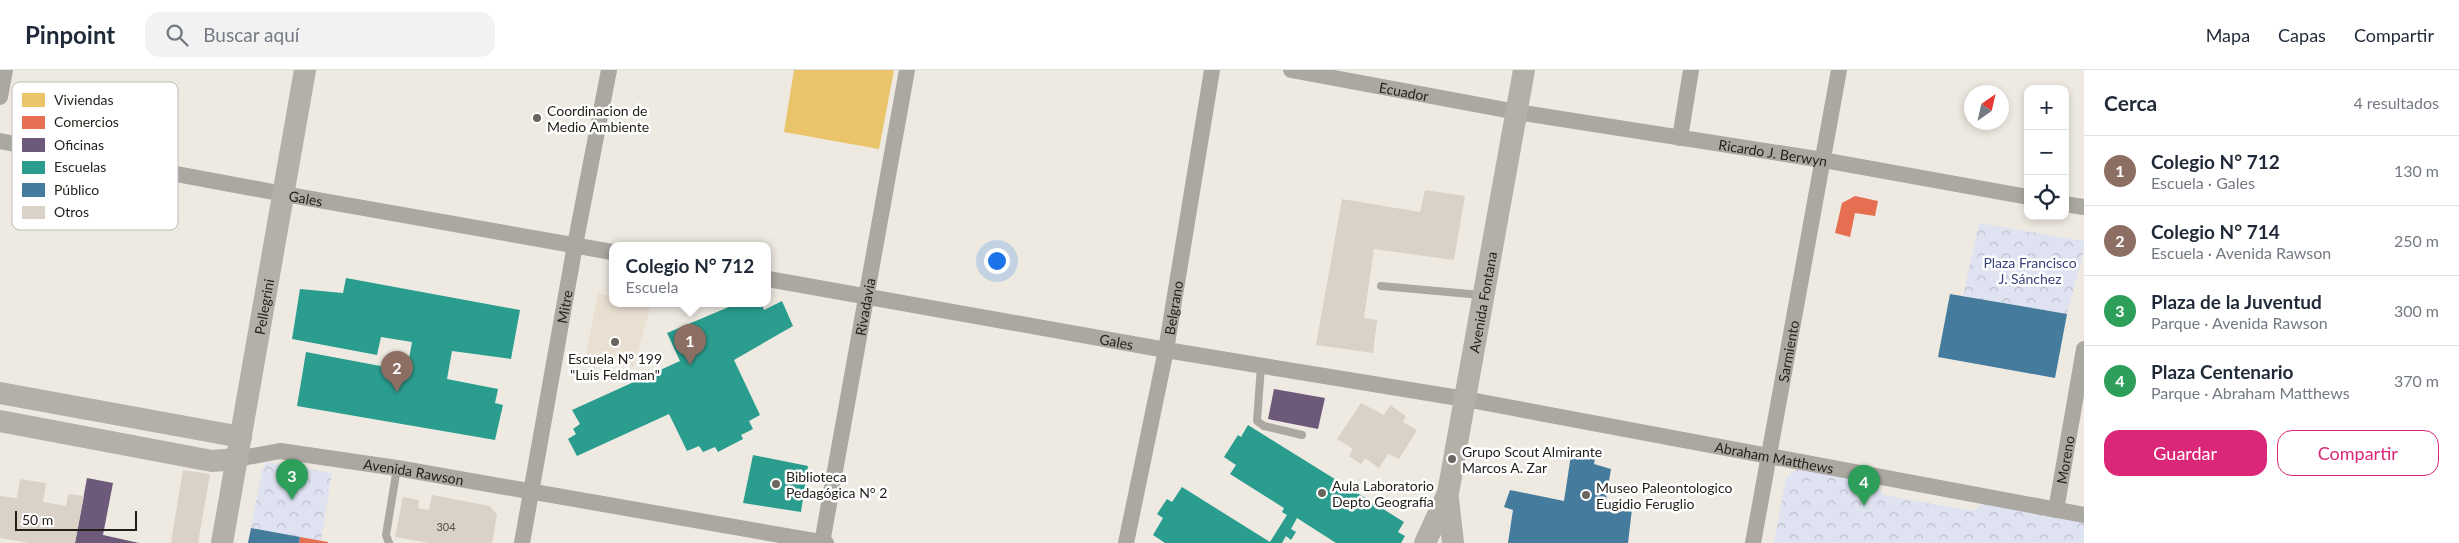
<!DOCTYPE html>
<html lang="es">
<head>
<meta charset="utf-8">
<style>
	:root { --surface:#fff; --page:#f2f2f3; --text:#1f2937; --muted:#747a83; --line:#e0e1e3; --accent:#db2777 }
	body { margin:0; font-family:Lato,sans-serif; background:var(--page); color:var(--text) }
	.controls { position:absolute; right:15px; top:15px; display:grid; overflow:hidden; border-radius:10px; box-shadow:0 2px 8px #0003 }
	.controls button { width:45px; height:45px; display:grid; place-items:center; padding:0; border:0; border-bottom:1px solid var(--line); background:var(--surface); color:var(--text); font:25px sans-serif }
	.compass { position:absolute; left:1964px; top:15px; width:45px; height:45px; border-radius:50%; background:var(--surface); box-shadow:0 2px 8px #0003; rotate:34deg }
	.scale { position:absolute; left:15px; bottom:12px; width:122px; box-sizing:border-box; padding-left:5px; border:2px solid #221e19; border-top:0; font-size:14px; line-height:18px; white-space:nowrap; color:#221e19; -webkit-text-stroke:4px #fff; paint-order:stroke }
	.you { position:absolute; left:996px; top:190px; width:18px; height:18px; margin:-12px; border:4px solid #fff; border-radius:50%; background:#1a73e8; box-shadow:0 0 0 8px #1a73e833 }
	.badge { display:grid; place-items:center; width:32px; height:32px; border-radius:50%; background:var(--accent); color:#fff; font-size:16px; font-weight:700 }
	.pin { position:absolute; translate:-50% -41px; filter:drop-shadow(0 1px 2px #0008) }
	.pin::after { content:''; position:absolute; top:26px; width:18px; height:15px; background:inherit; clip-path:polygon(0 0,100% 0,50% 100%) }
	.popup { position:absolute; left:609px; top:172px; width:162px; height:65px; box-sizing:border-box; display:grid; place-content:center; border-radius:10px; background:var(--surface); filter:drop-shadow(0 1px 4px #0005); font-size:16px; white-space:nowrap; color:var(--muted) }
	.popup b { font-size:19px; color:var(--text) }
	.popup::after { content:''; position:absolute; left:50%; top:100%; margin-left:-10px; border:10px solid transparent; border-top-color:var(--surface) }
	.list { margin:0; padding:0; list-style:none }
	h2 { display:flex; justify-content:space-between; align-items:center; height:65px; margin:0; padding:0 20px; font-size:21px }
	h2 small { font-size:16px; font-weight:400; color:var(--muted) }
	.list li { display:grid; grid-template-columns:32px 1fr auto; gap:15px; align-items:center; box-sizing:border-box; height:70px; padding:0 20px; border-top:1px solid var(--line) }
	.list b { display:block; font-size:19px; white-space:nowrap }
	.list p { margin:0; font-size:16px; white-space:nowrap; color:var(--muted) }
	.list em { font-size:16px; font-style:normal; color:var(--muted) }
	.actions { display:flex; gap:10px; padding:15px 20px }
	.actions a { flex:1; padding:11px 0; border:1px solid var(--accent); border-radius:15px; text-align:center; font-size:18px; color:var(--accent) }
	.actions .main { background:var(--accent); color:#fff }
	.icon { flex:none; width:28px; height:28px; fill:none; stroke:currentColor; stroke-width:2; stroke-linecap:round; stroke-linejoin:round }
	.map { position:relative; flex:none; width:2084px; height:473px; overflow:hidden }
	header { display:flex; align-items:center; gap:30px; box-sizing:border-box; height:70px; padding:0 25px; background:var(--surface); border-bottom:1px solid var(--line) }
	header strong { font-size:24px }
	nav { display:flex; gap:28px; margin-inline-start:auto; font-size:18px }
	.search { width:350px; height:45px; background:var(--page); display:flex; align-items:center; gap:12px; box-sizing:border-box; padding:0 18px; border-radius:15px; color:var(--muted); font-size:19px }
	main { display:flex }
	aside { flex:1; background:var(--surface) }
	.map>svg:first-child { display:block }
	.built { fill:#eae0d2 }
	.park { fill:url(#park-crowns) }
	.homes { fill:#e9c46a }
	.shops { fill:#e76f51 }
	.offices { fill:#6d597a }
	.schools { fill:#2a9d8f }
	.public { fill:#457b9d }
	.building { fill:#dad2c6 }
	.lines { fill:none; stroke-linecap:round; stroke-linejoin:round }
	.lane { stroke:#aba7a1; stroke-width:8 }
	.street { stroke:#aba7a1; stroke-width:16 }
	.secondary { stroke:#b4b0a8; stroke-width:22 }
	.poi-dot { fill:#69655f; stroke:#fff; stroke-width:2 }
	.labels { text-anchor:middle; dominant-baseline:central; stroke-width:5; stroke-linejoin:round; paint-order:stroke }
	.number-label { font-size:11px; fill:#514c45 }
	.street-label { font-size:14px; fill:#221e19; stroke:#fff }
	.poi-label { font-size:14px; fill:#221e19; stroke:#fff; text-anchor:start }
	.park-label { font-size:14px; fill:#39447d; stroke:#fff }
	.key { fill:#fff; stroke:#bdbcba; stroke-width:1 }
	.key-label { font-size:14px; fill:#221e19 }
</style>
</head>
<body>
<header>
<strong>Pinpoint</strong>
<div class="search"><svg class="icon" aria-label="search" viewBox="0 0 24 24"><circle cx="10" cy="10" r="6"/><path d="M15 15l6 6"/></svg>Buscar aquí</div>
<nav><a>Mapa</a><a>Capas</a><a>Compartir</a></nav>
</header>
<main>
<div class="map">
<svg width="2084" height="473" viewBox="0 0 2084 473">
	<defs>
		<pattern id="park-crowns" width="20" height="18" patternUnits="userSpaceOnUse" patternTransform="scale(1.25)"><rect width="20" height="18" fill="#dfe2f0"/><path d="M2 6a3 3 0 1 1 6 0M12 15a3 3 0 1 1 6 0" fill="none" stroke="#bfc1cd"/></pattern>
	</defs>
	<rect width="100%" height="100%" fill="#eeeae2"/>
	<path class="built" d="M598,223l14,3v8h39l-17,63 -49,-7z"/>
	<path class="park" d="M1979,153l105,18v9l-17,64 -104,-18z
		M267,392l65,11 -11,68 -70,-13 11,-58z
		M1798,398l73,12 13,15 89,16 12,-9 99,18v23h-310l12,-65z"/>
	<path class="homes" d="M794,0h100l-15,79 -95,-17z"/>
	<path class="shops" d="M1855,126l23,5 -3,15 -20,-3 -5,24 -15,-4 7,-30z
		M300,467l28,5v1h-29z"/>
	<path class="offices" d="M1274,319l51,9 -7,31 -50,-10z
		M87,408l26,5 -10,52 36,8h-64z"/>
	<path class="schools" d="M346,208l174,32 -9,49 -59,-8 -5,28 51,10 -3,14 8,2 -8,35 -198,-34 9,-54 101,19 5,-29 -31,-5 -4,18 -85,-16 8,-50 43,4z
		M782,231l11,25 -59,34 26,55 -11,6 4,8 -12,6 2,4 -25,13 -3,-5 -12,5 -4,-6 -12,5 -18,-37 -92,42 -9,-17 8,-5 -3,-5 7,-5 -8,-14 108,-49 -13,-28 69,-29h26l2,6z
		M1248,355l156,97 -6,10 7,4 -4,7h-65l-39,-25 -6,11 5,3 -5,8 -5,-4 -4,7h-117l-12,-8 10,-17 -6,-4 10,-15 5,3 10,-15 88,55 17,-27 -5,-3 2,-4 -54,-34 6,-9 -12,-8 14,-22 3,2z
		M753,385l55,11 -7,46 -58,-9z"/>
	<path class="public" d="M1950,224l117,20 -12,64 -117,-21z
		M1572,378l24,4 -2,12 17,5 -6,37 27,3 -4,34h-120l5,-33 -9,-3 6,-17 54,11z
		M251,458l49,9 -1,6h-51z"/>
	<path class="building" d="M1425,120l40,6 -11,64 -80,-11 -10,69 13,2 -4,33 -57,-8 26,-146 78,13z
		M1361,333l23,12 6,-10 16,11 -3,6 14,8 -18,29 -11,-5 -9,14 -14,-10 -4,6 -12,-8 4,-7 -16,-10z
		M183,400l27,4 -12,69h-27z
		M20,409l26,4 -3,19 23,4 2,-12 16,2 -9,47h-45l-30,-5v-42l17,2z
		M432,425l58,11 7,9 -5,28h-63l-34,-6 8,-40 16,3 -1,8 11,2z"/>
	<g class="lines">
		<path class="lane" d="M1381,216l100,9
			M1261,296l-4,55 7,5 38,9
			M389,473l-3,-8 11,-67"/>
		<g class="street">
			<path id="s1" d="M1291,0l226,42 306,48 205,37"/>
			<path d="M0,27l5,-27"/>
			<path d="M1680,68l11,-68"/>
			<path id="s2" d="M0,71l284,53 328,58"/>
			<path d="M2065,134l19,3"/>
			<path id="s3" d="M768,209l398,71 299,49 619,116"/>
			<path id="s4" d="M237,389l43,-8 117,17 429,75"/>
			<path id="s5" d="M2056,440l28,-161"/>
			<path id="s6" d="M522,473l53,-298 34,-175"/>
			<path id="s7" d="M822,473l85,-473"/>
			<path id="s8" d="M1126,473l40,-193 46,-280"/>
			<path id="s9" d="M1753,473l86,-473"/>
		</g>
		<g class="secondary">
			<path d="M0,323l241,44"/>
			<path d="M0,351l212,40 25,-2"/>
			<path d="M1448,429l5,44"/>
			<path id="s10" d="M222,473l83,-473"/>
			<path id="s11" d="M1425,473l23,-50 76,-423"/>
		</g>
	</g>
	<g class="poi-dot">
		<circle cx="537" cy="48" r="5"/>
		<circle cx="615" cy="272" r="5"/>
		<circle cx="1452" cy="389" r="5"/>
		<circle cx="776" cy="414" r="5"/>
		<circle cx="1322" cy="423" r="5"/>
		<circle cx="1586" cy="425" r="5"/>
	</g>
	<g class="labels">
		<g class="number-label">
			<text x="446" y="456">304</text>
		</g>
		<g class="street-label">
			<text stroke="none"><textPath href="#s1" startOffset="115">Ecuador</textPath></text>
			<text stroke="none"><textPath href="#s1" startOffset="489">Ricardo J. Berwyn</textPath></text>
			<text stroke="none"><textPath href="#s2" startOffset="311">Gales</textPath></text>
			<text stroke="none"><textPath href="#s11" startOffset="249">Avenida Fontana</textPath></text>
			<text stroke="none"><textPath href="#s10" startOffset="240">Pellegrini</textPath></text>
			<text stroke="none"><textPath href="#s6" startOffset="240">Mitre</textPath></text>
			<text stroke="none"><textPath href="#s7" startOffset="240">Rivadavia</textPath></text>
			<text stroke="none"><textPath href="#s8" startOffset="240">Belgrano</textPath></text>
			<text stroke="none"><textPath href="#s3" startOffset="354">Gales</textPath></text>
			<text stroke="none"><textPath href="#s9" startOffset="195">Sarmiento</textPath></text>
			<text stroke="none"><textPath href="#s3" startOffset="1022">Abraham Matthews</textPath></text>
			<text stroke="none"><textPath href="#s5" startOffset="51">Moreno</textPath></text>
			<text stroke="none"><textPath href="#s4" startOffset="179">Avenida Rawson</textPath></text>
		</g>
		<g class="poi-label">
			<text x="547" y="40">Coordinacion de<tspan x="547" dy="16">Medio Ambiente</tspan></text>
			<text x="615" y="288" text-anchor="middle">Escuela N° 199<tspan x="615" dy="16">"Luis Feldman"</tspan></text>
			<text x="1462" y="381">Grupo Scout Almirante<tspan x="1462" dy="16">Marcos A. Zar</tspan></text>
			<text x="786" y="406">Biblioteca<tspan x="786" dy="16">Pedagógica N° 2</tspan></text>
			<text x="1332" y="415">Aula Laboratorio<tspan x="1332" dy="16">Depto Geografía</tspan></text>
			<text x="1596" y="417">Museo Paleontologico<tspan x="1596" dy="16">Eugidio Feruglio</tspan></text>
		</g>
		<g class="park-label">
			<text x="2030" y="192">Plaza Francisco<tspan x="2030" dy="16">J. Sánchez</tspan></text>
		</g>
	</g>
	<rect x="12" y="12" width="166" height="148" rx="8" class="key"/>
	<rect x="22" y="23" width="23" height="14" fill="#e9c46a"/>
	<rect x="22" y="46" width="23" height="13" fill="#e76f51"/>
	<rect x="22" y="68" width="23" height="14" fill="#6d597a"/>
	<rect x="22" y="91" width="23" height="13" fill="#2a9d8f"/>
	<rect x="22" y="113" width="23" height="14" fill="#457b9d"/>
	<rect x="22" y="136" width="23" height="13" fill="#dad2c6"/>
	<g class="key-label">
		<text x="54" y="35">Viviendas</text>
		<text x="54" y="57">Comercios</text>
		<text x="54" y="80">Oficinas</text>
		<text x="54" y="102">Escuelas</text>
		<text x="54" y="125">Público</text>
		<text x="54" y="147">Otros</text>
	</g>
</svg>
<div class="controls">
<button>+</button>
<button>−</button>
<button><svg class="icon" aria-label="locate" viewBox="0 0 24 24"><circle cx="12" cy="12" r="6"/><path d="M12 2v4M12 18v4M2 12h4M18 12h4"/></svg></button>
</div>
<svg class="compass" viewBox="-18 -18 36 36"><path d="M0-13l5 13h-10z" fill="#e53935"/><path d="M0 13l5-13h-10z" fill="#747a83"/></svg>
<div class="scale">50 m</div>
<div class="you"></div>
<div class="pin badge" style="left:690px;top:295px;background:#8d6e63">1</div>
<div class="popup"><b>Colegio N° 712</b>Escuela</div>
<div class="pin badge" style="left:397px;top:322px;background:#8d6e63">2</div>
<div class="pin badge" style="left:292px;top:430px;background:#2e9e5b">3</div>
<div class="pin badge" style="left:1864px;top:436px;background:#2e9e5b">4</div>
</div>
<aside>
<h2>Cerca<small>4 resultados</small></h2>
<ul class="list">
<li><span class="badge" style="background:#8d6e63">1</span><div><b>Colegio N° 712</b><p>Escuela · Gales</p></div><em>130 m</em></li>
<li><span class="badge" style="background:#8d6e63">2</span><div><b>Colegio N° 714</b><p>Escuela · Avenida Rawson</p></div><em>250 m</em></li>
<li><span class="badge" style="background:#2e9e5b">3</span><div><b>Plaza de la Juventud</b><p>Parque · Avenida Rawson</p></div><em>300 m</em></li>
<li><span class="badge" style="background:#2e9e5b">4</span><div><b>Plaza Centenario</b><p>Parque · Abraham Matthews</p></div><em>370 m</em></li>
</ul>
<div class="actions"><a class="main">Guardar</a><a>Compartir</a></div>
</aside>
</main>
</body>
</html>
